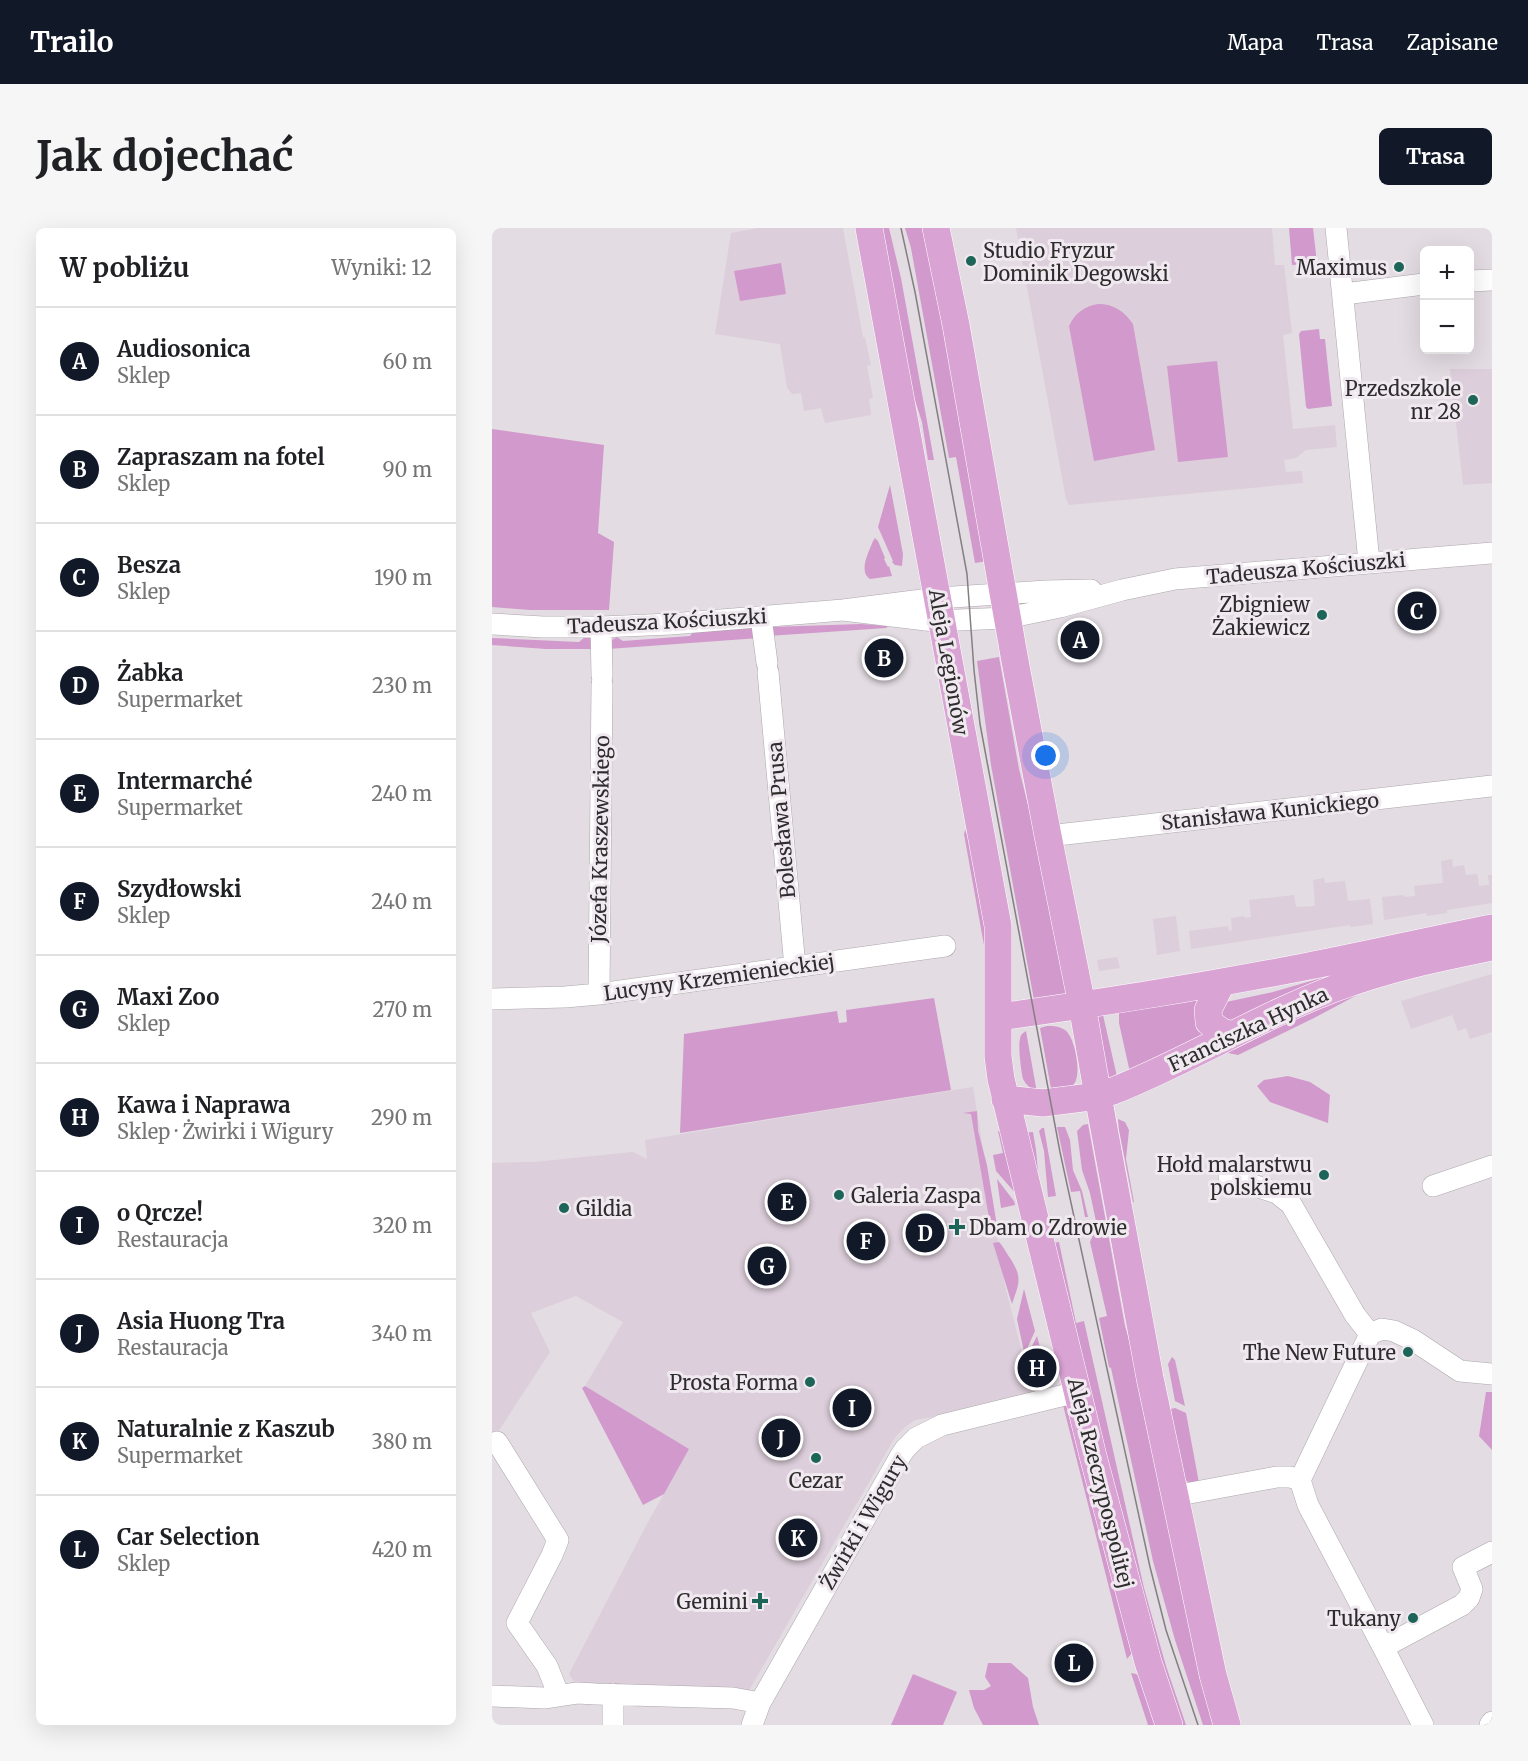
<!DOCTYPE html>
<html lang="pl">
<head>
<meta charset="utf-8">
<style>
	:root { --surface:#fff; --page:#f6f6f6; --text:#202124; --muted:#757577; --line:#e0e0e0; --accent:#111827 }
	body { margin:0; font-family:Merriweather,serif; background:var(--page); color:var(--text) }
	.controls { position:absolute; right:18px; top:18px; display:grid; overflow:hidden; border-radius:9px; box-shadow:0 6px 24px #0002 }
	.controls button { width:54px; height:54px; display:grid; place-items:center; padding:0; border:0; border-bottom:2px solid var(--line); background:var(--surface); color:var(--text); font:30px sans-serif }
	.you { position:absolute; left:554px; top:528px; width:21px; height:21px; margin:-15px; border:4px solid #fff; border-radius:50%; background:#1a73e8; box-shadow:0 0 0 9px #1a73e833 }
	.badge { display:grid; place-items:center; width:39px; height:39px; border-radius:50%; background:var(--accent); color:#fff; font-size:20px; font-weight:700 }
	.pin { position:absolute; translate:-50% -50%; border:3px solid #fff; box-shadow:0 2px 6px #0006 }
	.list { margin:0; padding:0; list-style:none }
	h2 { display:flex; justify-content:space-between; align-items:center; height:78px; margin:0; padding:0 24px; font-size:26px }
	h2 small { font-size:20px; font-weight:400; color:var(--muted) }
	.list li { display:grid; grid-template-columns:39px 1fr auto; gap:18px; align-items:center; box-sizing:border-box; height:108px; padding:0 24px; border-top:2px solid var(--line) }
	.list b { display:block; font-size:22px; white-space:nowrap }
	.list p { margin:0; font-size:20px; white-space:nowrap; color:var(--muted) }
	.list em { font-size:20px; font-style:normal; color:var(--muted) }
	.map { position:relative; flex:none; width:1000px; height:1497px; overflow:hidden; border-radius:9px }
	header { display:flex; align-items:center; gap:36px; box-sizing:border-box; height:84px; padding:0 30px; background:var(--accent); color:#fff }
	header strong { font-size:28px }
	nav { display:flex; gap:33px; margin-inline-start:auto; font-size:21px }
	.intro { display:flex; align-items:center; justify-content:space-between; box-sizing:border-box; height:144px; padding:0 36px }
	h1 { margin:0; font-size:42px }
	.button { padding:15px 27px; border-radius:9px; background:var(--accent); color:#fff; font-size:21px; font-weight:700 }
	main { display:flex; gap:36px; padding:0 36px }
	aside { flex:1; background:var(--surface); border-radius:9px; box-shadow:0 6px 24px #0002 }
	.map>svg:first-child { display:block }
	.built { fill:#dcceda }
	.green { fill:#d299cc }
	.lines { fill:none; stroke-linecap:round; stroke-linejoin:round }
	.minor-casing { stroke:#ada7ac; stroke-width:22 }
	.major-casing { stroke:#fff; stroke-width:28 }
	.minor { stroke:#fff; stroke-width:21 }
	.major { stroke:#d9a3d4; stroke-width:27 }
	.tram { stroke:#837f82; stroke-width:1.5 }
	.poi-dot { fill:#1d6459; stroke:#f0e9ef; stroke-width:2 }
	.labels { text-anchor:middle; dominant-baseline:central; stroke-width:6; stroke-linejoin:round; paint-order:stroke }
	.poi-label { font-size:20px; fill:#2f2c2e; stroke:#f0e9ef; text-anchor:end }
	.street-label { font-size:20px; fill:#2f2c2e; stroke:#f0e9ef }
</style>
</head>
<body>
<header>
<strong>Trailo</strong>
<nav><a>Mapa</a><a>Trasa</a><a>Zapisane</a></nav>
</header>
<div class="intro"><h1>Jak dojechać</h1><a class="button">Trasa</a></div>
<main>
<aside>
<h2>W pobliżu<small>Wyniki: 12</small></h2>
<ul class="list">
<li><span class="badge">A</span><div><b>Audiosonica</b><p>Sklep</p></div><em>60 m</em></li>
<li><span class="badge">B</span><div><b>Zapraszam na fotel</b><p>Sklep</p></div><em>90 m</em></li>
<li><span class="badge">C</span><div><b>Besza</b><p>Sklep</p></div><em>190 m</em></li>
<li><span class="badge">D</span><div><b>Żabka</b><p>Supermarket</p></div><em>230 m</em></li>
<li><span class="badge">E</span><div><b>Intermarché</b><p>Supermarket</p></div><em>240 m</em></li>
<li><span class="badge">F</span><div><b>Szydłowski</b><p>Sklep</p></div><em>240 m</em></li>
<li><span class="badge">G</span><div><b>Maxi Zoo</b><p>Sklep</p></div><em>270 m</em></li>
<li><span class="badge">H</span><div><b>Kawa i Naprawa</b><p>Sklep · Żwirki i Wigury</p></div><em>290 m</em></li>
<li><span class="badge">I</span><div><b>o Qrcze!</b><p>Restauracja</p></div><em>320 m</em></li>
<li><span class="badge">J</span><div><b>Asia Huong Tra</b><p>Restauracja</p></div><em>340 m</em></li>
<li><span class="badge">K</span><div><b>Naturalnie z Kaszub</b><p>Supermarket</p></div><em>380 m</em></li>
<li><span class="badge">L</span><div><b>Car Selection</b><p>Sklep</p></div><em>420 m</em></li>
</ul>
</aside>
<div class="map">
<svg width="1000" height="1497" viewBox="0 0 1000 1497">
	<rect width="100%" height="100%" fill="#e3dce2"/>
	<path class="built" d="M266,0h85l20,109h2l6,28 -4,1 6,32 -4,1 2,16 -46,8 -4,-15 -17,3 -3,-18 -9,1 -5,-7 -7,-43 -65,-10 16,-101z
		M524,0h256l3,37h9l8,68 -9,2 10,94 42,-4 2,22 -31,3 -10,8 -12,2 2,12 16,-1 1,12 -234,22 -3,-6z
		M958,141h42v114l-29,2z
		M960,631l1,8 11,-2 2,10 11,-1 2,12 10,-1 -1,-10h4v28l-45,7v3l-20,3 -1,-3 -42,7 -2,-23 22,-2v2l11,-1 -1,-10 29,-3 -2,-22z
		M832,650l1,5 20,-2 3,20 22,-2 3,25 -22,3 -1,-2 -159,24 -2,-18 39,-5 1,5 3,-1 -1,-12 13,-2 1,2 6,-1 -2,-17 45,-5 2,12 19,-1 -2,-26z
		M684,688l4,35 -23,4 -4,-36z
		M625,729l3,11 -21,3 -2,-11z
		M1000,746v58l-22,7 -4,-11 -8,3 -6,-16 -41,14 -10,-28z
		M481,859l32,199 28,109 -66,16 -52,9 -10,7 -9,9 -9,15 -140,243 -168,-5 -10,-15 78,-150 42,-75 -104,-63 38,-64 -47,-26 -45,17 19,39 -58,89v-278l42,-1 99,-10 14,7 -2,-19z"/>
	<path class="green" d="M386,0h11l12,50 33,182h-6l-6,-38 -10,-31z
		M413,0h22l61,333 -13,2 -19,-106 -7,1 -38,-210z
		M797,0h24l4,35 -25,2z
		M289,35l5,31 -46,7 -6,-30z
		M606,76c16,0 26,7 35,20l22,126 -61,11 -25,-135c6,-13 16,-20 29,-22z
		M827,101l1,10h5l7,67 -24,3 -2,-2 -7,-73 2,-3z
		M725,133l11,96 -50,5 -11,-96z
		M0,201l112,16 -6,88 16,9 -5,68h-79l-38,-3z
		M398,257l13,69 -1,12 -7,-1 -3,-3 1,-1 -15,-34z
		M383,310l3,3 7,17 -1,1 4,8 1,-1 3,10 -22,3c-12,-8 -1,-27 3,-38z
		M369,396l27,2 -2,2 -118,8 3,-9z
		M259,400l5,2 3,8 -151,11 2,-8 7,-4 6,4 67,-5 4,-5z
		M93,409l8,1 2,11h-49l-54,-4v-7l87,4z
		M507,429l20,112 26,104 23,118 -4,3 -30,6 -43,-235 -14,-104z
		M473,602l4,9 17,97 1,26 -23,-128z
		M905,728l-173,69 -6,-17 8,-6 47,-10z
		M867,766l-45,24 -76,37 -10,-2 14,-11 58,-30z
		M442,770l17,92 -271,43 4,-99 153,-23 2,12 8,-1 -1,-12z
		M710,771l7,33 -77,42 -3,-6 -10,-45v-11z
		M611,787l15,66 -12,4 -13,-69z
		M555,798c6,0 12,0 18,4 10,7 17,44 9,54 -5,6 -15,7 -22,10l-12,-66z
		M534,803l11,62c-6,-4 -11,-8 -14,-14 -2,-8 -5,-33 -3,-40 1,-5 2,-5 6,-8z
		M796,848l22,6 20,13 -2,28 -58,-21 -13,-16 7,-6z
		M485,883l1,20 9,34 11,67 -1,2 -5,1 -21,-121 -8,-1z
		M626,891l7,3 4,8 -3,29 8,43h-1l-14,-72z
		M596,896l37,202 15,52 77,347h-14l-28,-85 -22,-79 -42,-193 -2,-1 -10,-49 8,-2 -17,-74 7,-16 -7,-33 -8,-23 -5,-39 6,-6z
		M565,899h8l5,13 3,30 9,21 6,26h-3l-5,-26 -9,1z
		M550,900h2l12,68 -8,1 -4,-46 -5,-20z
		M511,902l15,66 -22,-25 -3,-16 10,-2 -5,-22z
		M541,904l3,18 3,33 13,60 7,-1 17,81 8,-2 60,267 22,78 20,59h-8l-158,-592z
		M505,951l17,22 7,27 -6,-23 -14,3z
		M507,1014c5,5 7,11 11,16 13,20 9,25 2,46l-19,-61z
		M532,1061l11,42 -9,20 -2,1 -7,-33z
		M545,1108l6,23 -12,4 2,12 -3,2 -4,-19z
		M680,1129l3,3 10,46 -10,-5 -7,-37z
		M93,1158l104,63 -25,45 -21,11 -61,-117z
		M994,1164h6v58l-13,-14z
		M571,1177l5,1 64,247 -5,6z
		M683,1180l11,5 13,70c-4,1 -10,0 -14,-3 -14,-14 -11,-52 -14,-71z
		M496,1435h23l17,15 5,29 6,18h-56l-9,-17 -5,-18h15l7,-4 -6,-9z
		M639,1445l5,1 6,4 17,47h-11z
		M421,1446l44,18 -14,33h-52z"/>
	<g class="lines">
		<g class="minor-casing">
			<path id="minor" d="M844,0l33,334
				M978,53l22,-1
				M852,66l80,-10
				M351,382l91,11 73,-3 53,-11 62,-17 53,-11 317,-26
				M269,389l6,46
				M0,396l51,3h58l70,-3 172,-14 95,-12 108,-7 45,-1
				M109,399l1,49
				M276,444l27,295
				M556,608l444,-50
				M107,766l3,-310
				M0,771l73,-2 34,-3 346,-48
				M737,949l48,16 14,11 64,111 15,19 -70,146 8,25 75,142 10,-5 69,-37 7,-7 3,-9 -9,-22 29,-15
				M941,958l59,-20
				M878,1106l12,-5 12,2 19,9 47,31 32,3
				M5,1214l61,98 -6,15 -35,68 30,43 12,30
				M682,1268l103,-19h13l10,3
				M891,1419l40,78
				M0,1468l52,2 33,-5 19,1 137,4 27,5
				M121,1497v-31
				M260,1497l8,-22 141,-248 4,-6 11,-11 26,-13 135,-33
				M998,1497l2,-3"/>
		</g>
		<g class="major-casing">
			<path id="major" d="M377,0l129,698v130l3,23 92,377 55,206 21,63
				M444,0l20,97 59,336 33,175 34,169 16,91 52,282 63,297 14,50
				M730,754l-14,28 1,12 11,9 11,4
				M506,789c104,-14 208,-31 311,-51 61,-12 122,-26 183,-38
				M513,871l38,4 55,-7 15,-5c75,-30 144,-73 220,-102 51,-20 105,-31 159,-42"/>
		</g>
		<use href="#minor" class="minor"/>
		<use href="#major" class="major"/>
		<path class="tram" d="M409,0l14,64 52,282 7,96 6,54 80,428 90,415 16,63 32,95"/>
	</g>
	<g class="poi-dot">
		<circle cx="479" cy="33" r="6"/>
		<circle cx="907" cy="39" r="6"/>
		<circle cx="981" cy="172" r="6"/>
		<circle cx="830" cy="387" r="6"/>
		<circle cx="832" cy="947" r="6"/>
		<circle cx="347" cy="967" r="6"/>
		<circle cx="72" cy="980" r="6"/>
		<path d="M462 990h6v6h6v6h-6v6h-6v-6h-6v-6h6z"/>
		<circle cx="916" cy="1124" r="6"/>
		<circle cx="318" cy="1154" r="6"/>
		<circle cx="324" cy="1230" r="6"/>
		<path d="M265 1364h6v6h6v6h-6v6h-6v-6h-6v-6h6z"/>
		<circle cx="921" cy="1390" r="6"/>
	</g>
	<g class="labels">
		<g class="poi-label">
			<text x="491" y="22" text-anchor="start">Studio Fryzur<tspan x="491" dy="23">Dominik Degowski</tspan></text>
			<text x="895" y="39">Maximus</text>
			<text x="969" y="160">Przedszkole<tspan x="969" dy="23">nr 28</tspan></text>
			<text x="818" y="376">Zbigniew<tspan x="818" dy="23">Żakiewicz</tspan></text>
			<text x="820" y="936">Hołd malarstwu<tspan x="820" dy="23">polskiemu</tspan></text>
			<text x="359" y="967" text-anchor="start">Galeria Zaspa</text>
			<text x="84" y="980" text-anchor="start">Gildia</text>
			<text x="477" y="999" text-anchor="start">Dbam o Zdrowie</text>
			<text x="904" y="1124">The New Future</text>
			<text x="306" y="1154">Prosta Forma</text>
			<text x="324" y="1252" text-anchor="middle">Cezar</text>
			<text x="256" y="1373">Gemini</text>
			<text x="909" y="1390">Tukany</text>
		</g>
		<g class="street-label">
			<text transform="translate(814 340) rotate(-5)">Tadeusza Kościuszki</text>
			<text transform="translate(175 393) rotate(-3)">Tadeusza Kościuszki</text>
			<text transform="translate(457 434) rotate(80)">Aleja Legionów</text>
			<text transform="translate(778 583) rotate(-6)">Stanisława Kunickiego</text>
			<text transform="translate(289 592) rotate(-95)">Bolesława Prusa</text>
			<text transform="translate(108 611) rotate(-89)">Józefa Kraszewskiego</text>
			<text transform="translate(227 749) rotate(-8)">Lucyny Krzemienieckiej</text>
			<text transform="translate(756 801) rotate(-25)">Franciszka Hynka</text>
			<text transform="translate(609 1255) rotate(76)">Aleja Rzeczypospolitej</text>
			<text transform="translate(371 1294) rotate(-60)">Żwirki i Wigury</text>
		</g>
	</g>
</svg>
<div class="controls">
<button>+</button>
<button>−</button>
</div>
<div class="you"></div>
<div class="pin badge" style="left:588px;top:412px">A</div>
<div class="pin badge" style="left:392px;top:430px">B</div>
<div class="pin badge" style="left:925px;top:383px">C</div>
<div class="pin badge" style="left:433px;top:1005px">D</div>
<div class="pin badge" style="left:295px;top:974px">E</div>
<div class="pin badge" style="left:374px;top:1013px">F</div>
<div class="pin badge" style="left:275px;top:1038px">G</div>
<div class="pin badge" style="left:545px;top:1140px">H</div>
<div class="pin badge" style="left:360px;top:1180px">I</div>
<div class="pin badge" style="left:289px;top:1210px">J</div>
<div class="pin badge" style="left:306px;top:1310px">K</div>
<div class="pin badge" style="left:582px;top:1435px">L</div>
</div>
</main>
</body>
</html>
